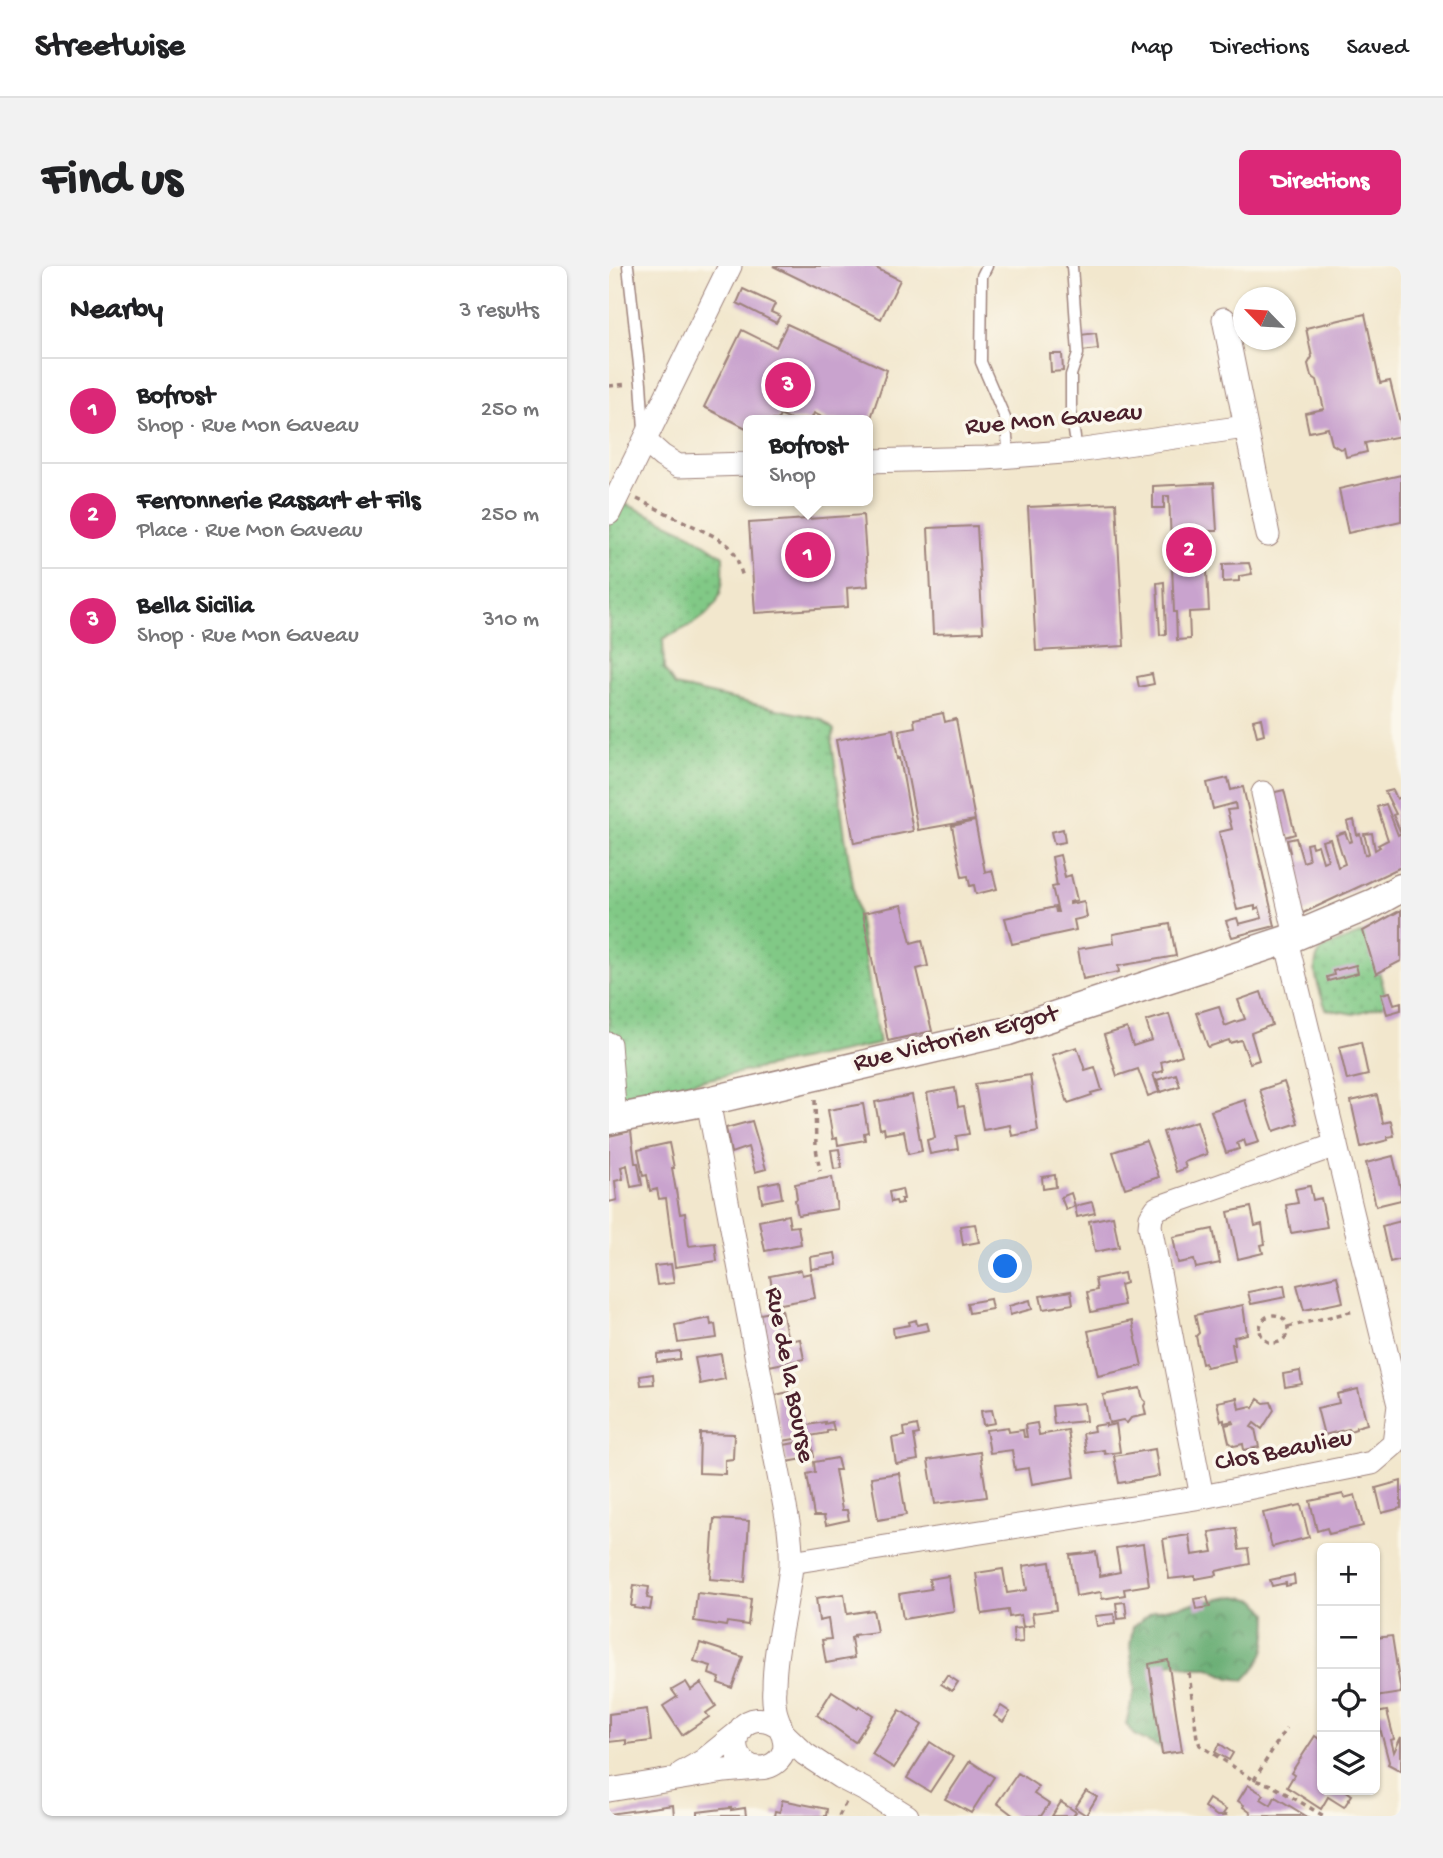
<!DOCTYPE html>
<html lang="en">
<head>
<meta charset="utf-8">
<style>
	:root { --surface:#fff; --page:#f2f2f2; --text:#202124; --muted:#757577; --line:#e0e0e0; --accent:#db2777 }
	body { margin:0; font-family:"Gochi Hand",sans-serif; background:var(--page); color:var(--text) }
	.controls { position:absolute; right:21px; bottom:21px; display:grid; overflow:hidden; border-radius:10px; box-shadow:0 2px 5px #0004 }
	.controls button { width:63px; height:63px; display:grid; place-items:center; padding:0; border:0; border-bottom:2px solid var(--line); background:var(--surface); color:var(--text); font:35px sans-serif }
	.compass { position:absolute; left:624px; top:21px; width:63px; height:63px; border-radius:50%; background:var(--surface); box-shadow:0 2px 5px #0004; rotate:295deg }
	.you { position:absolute; left:397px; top:1001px; width:24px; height:24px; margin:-18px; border:5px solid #fff; border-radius:50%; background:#1a73e8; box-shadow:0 0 0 10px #1a73e833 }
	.badge { display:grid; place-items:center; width:46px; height:46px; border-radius:50%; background:var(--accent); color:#fff; font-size:23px; font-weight:700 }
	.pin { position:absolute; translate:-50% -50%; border:4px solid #fff; box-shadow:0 2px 7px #0006 }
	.popup { position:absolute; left:134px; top:149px; width:130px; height:91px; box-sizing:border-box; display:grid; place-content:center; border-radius:10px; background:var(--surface); filter:drop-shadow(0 2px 5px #0005); font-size:23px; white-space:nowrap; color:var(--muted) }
	.popup b { font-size:26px; color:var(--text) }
	.popup::after { content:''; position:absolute; left:50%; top:100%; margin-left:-14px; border:14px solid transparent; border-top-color:var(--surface) }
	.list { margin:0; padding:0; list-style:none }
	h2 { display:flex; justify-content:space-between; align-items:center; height:91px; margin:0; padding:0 28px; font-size:30px }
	h2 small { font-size:23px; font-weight:400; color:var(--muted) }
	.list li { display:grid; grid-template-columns:46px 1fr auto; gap:21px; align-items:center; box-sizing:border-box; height:105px; padding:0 28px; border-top:2px solid var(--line) }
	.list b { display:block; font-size:26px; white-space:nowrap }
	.list p { margin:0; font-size:23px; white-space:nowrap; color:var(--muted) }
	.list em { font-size:23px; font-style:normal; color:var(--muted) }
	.icon { flex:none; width:38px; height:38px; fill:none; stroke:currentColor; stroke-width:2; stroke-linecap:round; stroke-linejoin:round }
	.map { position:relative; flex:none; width:792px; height:1550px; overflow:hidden; border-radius:10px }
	header { display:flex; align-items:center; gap:42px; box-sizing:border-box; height:98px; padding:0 35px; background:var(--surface); border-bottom:2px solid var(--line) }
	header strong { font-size:33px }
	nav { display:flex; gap:38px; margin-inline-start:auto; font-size:24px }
	.intro { display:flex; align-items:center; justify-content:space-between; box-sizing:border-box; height:168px; padding:0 42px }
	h1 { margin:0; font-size:49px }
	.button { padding:18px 32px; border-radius:10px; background:var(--accent); color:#fff; font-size:24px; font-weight:700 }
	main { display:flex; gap:42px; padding:0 42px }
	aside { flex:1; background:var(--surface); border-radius:10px; box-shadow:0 2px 5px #0004 }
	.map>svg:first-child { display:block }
	.grass { fill:url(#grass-dots); stroke:#667458; stroke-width:2 }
	.forest { fill:url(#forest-crowns); stroke:#59664f; stroke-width:2 }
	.building { fill:#c9a3ce }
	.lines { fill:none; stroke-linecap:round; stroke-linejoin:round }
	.service-casing { stroke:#9e837c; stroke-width:13 }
	.minor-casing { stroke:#9e837c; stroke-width:25 }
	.tertiary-casing { stroke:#9e837c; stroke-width:31 }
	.path { stroke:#9e837c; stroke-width:3.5; stroke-dasharray:5 5; stroke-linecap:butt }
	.service { stroke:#fff; stroke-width:10 }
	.minor { stroke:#fff; stroke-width:23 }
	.tertiary { stroke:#fff; stroke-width:28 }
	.labels { text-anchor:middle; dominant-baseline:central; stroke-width:7; stroke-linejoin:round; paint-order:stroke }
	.street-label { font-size:26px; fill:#4a1f2b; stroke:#fbf7ec }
</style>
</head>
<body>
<header>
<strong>Streetwise</strong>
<nav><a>Map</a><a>Directions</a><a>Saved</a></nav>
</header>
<div class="intro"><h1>Find us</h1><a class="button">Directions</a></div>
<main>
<aside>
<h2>Nearby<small>3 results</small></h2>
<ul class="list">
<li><span class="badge">1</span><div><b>Bofrost</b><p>Shop · Rue Mon Gaveau</p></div><em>250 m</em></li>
<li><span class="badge">2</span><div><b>Ferronnerie Rassart et Fils</b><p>Place · Rue Mon Gaveau</p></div><em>250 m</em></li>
<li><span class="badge">3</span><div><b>Bella Sicilia</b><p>Shop · Rue Mon Gaveau</p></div><em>310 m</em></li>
</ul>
</aside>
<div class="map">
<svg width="792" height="1550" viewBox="0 0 792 1550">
	<defs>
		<pattern id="grass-dots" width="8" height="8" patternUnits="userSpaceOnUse" patternTransform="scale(1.75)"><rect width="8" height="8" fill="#81c986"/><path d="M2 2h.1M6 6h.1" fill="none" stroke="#71ac74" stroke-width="1.8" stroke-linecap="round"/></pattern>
		<pattern id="forest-crowns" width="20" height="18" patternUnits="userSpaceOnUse" patternTransform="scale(1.75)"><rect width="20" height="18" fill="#68ad73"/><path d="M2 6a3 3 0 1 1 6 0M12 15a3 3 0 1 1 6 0" fill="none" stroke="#588c5f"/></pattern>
	</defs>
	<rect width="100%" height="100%" fill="#fbf7ec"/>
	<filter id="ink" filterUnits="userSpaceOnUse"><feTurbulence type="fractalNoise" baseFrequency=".0143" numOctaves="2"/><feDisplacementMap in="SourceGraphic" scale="14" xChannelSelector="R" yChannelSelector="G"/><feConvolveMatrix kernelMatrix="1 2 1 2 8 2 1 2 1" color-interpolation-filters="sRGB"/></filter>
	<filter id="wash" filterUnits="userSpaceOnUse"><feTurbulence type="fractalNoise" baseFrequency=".00686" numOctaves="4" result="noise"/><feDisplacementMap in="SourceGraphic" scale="28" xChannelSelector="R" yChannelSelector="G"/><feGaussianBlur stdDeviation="1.57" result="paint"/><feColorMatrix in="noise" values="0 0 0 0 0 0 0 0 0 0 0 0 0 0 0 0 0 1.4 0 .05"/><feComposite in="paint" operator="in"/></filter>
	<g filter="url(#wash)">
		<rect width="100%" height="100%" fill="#f2e7cd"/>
		<path class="grass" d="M6,233l74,34 34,23c0,9 1,19 -1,29 -4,32 -34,41 -59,54l1,30 11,17 146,33 13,11 -2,13 14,99 33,202 -254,52 -10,23 -6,-75v-531z
			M759,665l20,73 -34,10 -28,-5c-5,-15 -19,-45 -4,-59 4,-4 38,-16 46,-19z"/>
		<path class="forest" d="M627,1330l20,4 12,13c-1,33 0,43 -24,67l-14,-2 -21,-10h-20l-13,-5 -15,2 10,88 -37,-18 -8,-11 9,-35 -5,-43 3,-19 20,-16z"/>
		<g id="blocks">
			<path class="building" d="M164,0h99l28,14 -19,39z
				M134,23l32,15 -4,8 9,4 -4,7 -39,-20z
				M756,48l15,69 10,-2 11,45v10l-36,7 2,9 -21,5 -2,-9 -4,1 -8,-5 -4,-16 -19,4 -4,-19 19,-4 -7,-29 -6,-4 -3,-12 4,-7 -6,-29z
				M178,58l100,46 -19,57 -1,-7h-39l-14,-7 -3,7h-21l-10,-5 -2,5h-29l-1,9 -44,-22 38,-77 34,17z
				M487,67l2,16 -16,2 -2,-16z
				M441,88h12l1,17 -12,1z
				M792,209v46l-53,12 -9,-44z
				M605,217l3,48h-12l4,80 -20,1 1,27 -13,1 -1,-28h-2l-5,-116h-5v12h-11v-22z
				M507,237l8,143 -88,5 -8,-144z
				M254,249l5,71 -21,2 1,19 -93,6 -6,-90z
				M368,260l6,106 -50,2 -5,-106z
				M640,297l3,11 -13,2v5l-16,1v-18z
				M555,316l2,52 -6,1 -3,-52z
				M543,408l2,10 -15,3 -2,-10z
				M334,447l2,9 11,-3 19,101 -57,10 -19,-100 16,-3 -1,-8z
				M652,452l3,16 -7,2 -4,-16z
				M284,463l5,30 2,-1 13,73 -59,12 -18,-103z
				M619,512l3,12 12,-3 32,139 -43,11 -6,-16 11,-3 2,6 23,-6 -3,-11 -4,2v-3l-18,4 -18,-78 13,-3 -5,-19 9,-1 -1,-6 -22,6 -6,-26z
				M675,524l11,44 -21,6 -11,-45z
				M784,524l4,9 4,-2v36l-8,-18 3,-1 -11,-22z
				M777,538l12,31 3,-2v34l-100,47 -17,-61 6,-1 -3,-12 9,-2 7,24 6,-2 -3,-16 5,-1 1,4 6,-2 5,17 5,-2 -6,-19 8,-2 8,28 7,-3 -9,-29 9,-3 4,10 3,-1 -5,-19 7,-2 3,15 3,-1 5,21 4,-2 -5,-19 8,-1 3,17 5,-3 -2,-2 10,-5 -11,-33z
				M366,555l10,51 7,-2 5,19 -21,5 -2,-9 -4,1 -2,-10 -6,1 -10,-51z
				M454,563l2,13 -11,2 -3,-12z
				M451,589l5,22 6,-2 6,25 -7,2v2l14,-3 3,16 -13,3 2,10 -64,14 -7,-26 50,-11 1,5h2l-6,-25 5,-1 -5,-29z
				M293,639l9,38 11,-3 6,26 -11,3 15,62 -44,10 -25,-128z
				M792,644v51l-25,13 -13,-43z
				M561,658l6,32 -58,10 1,6 -36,7 -5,-30 36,-6 -1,-9z
				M747,699l2,8 -30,8 -1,-4 7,-2 -1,-4z
				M652,726l11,33 -21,8 8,27 -9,3 -9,-23 -11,3 -1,-3 -21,7 -12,-34 23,-7 6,20 10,-4 10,-3 -7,-19z
				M781,726l4,12 7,-2v8l-14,4 -6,-20z
				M560,748l13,41 -21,7 2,9 -10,3 6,18 -11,4 -10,-27 -21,7 -13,-41 23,-7 6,18 12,-4 7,-2 -6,-19z
				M752,776l7,33 -21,5 -8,-33z
				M468,781l8,23 10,-3 7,23 -11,3 1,2 -24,8 -16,-48z
				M567,808l4,12 -19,6 -4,-12z
				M421,809l8,56 -26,5 -2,-11 -27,5 -8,-46z
				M675,816l14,41 -24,8 -14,-41z
				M346,822l3,19 6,-1 5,28 -13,2 2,13 -28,5 -3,-14 8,-2 -8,-45z
				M303,829l10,56 -14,3 -4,-23 -19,3 -1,-6 -4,1 -5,-27z
				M768,829l6,28 8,-2 3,15 -7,1 1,3 -27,7 -10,-46z
				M636,834l14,42 -13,4 -2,-6 -7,3 2,6 -13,4 -15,-42z
				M254,838l5,28 -4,1 1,7 -27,5 -1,-7 -4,1 -5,-29z
				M143,855l14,48 -11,3 -7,-25 -17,6 -5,-25z
				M588,855l10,33 -23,8 2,6 -10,4 -13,-40z
				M22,865l4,32h3l4,22 -11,2 -4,-22 -6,2 2,12 -8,2 2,19 -8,2v-66z
				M537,875l13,36 -34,11 -12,-36z
				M60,877l5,25h-2l8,46 5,-1 4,33 26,-3 2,18 -42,6 -9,-69 -7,1 -2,-10 -7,2 -3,-16 -4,1 -5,-26z
				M230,883l3,19 -8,1 -3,-19z
				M784,890l8,34v10l-25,6 -10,-43z
				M446,909l1,12 -13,2 -1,-12z
				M223,911l5,32 -39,6 -3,-15 2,-1 -2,-15z
				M170,915l3,17 -20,4 -3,-17z
				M701,920l3,14 8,-2 6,29 -36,6 -5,-28 12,-2 -3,-14z
				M293,923l2,10h-3l1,4 -5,1 -1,-3 -5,1 -2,-10z
				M462,927l4,13 -9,4 -5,-13z
				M483,936l3,11 -18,4 -2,-11z
				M642,941l4,19 7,-2 3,20 -4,1 2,8 -25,6 -10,-47z
				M179,949l2,12 8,-1 3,18 -36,7 -6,-30z
				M504,950l6,31 -24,5 -6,-31z
				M792,955v38l-11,3 -8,-36z
				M366,958l4,18 -16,3 -3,-19z
				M604,963l7,34 -24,5 -2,-8 -16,3 -5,-26z
				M226,987l2,12 -26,4 -1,-12z
				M62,998l3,19 -17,2 -3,-19z
				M192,1004l1,5 9,-2 4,25 -40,7 -5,-29z
				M515,1007l2,10 -6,2 4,20 -33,7 -4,-20 10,-2 -2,-11z
				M728,1010l6,26 -39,8 -7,-25z
				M675,1019l2,12 -35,7 -3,-12z
				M462,1025l2,13 -30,5 -3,-13z
				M381,1033l2,10 -23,4 -2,-10z
				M421,1034l2,9 -22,6 -1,-9z
				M634,1039l4,29 -13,3 1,7h-3l3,17 -29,6 -1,-4 -3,1 -6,-28 3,-3 -4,-18z
				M173,1044l6,31 12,-2 4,20 -35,7 -9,-52z
				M101,1052l1,7 4,-1 2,14 -39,5 -3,-18z
				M307,1054l1,5 10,-2 2,7 -35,7 -1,-9 17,-3 -1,-3z
				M523,1055l10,45 -44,10 -10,-45z
				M71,1085v8l-23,3v-8z
				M112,1088l4,25 -25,5 -5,-26z
				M691,1105l2,13 -17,3 -2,-13z
				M44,1108l1,10 -13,1 -1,-9z
				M531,1122l3,11 3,3 -2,4 2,9 -15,3 -4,5 -4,-3 -14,3 -6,-28z
				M749,1123l9,35 -11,3v2l-6,2 -1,-2 -25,6 -7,-27 22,-5 -2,-9z
				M180,1126l2,11 8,-1 4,24 22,-4v2l7,-2 2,8 -7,1v2l-44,8 -8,-46z
				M628,1132l2,11 12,-3 2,2 5,-9 6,4 7,-1 3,8 -12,19 -8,-6 -3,4 4,2 4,18 -15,3 -1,-6 -9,2 -5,-4 -4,-17 9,-2 -1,-2 -9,2v-3l-3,1 -4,-19z
				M475,1137l2,18 -32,3 -2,-18z
				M383,1144l3,13 -12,2 -2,-14z
				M428,1157l2,12 29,-5 7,47 -43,7 -3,-16 -14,2 -3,-20 -22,3 -4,-23 22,-3 1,5 14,-2 1,7h3l-2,-12z
				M497,1158v2l10,-2 4,28 -15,2 -1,-4 -18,3 -3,-20 11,-2 -1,-5z
				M308,1159l2,9 -5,1 4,25 -22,4 -4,-26 13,-2 -1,-8z
				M91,1167l34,1 -1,25 -8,1v14l-26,-1z
				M202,1174l3,17 -27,5 -3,-17z
				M546,1183l4,27 -40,7 -5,-27z
				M371,1186l7,45 -52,7 -7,-44z
				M228,1192l3,12h-5l7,40h5l2,10 -23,5 -2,-9h-10l-7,-42 8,-2 -1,-10z
				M290,1207l7,42 -28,5 -7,-43z
				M792,1215v27l-19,5 -6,-25z
				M734,1228l1,4 11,-3 8,31 -34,8 -2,-6 -10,3 -7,-30z
				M692,1239l8,32 -37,10 -9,-34z
				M105,1253l35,2 -4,61 -35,-3z
				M627,1262l3,22 9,-1 2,15 -34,7 1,4 -22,4v-3l-26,3 -6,-40 26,-4 3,20 21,-3 -4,-20z
				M534,1278l6,41 -25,4 1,6 -11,2 -12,2 -1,-7 -25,4 -6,-41 26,-3 4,24 20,-4 -4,-24z
				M441,1296l6,48 -24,3 2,12 -11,2 -2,-12 -12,2 -1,-7 -26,4 -6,-41 27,-4 4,24 20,-3 -4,-24z
				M685,1309l1,9 -9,2v-3l-14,3 -2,-6z
				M339,1310l6,35 -51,8 -4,-25 32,-5 -2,-10z
				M25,1319l15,2 -2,11 5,1 -2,11 -16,-2 1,-2h-4z
				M88,1327l54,6 -3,26 -21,-3 -1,4 -32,-5z
				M235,1328l3,20 26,-4 4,22 -23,3v2l-3,1 3,20 -28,5 -4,-23 9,-1 -3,-20 -9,2 -3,-23z
				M598,1331l3,10 -14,2 -2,-10z
				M516,1336l2,16 -9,1 -2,-16z
				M505,1348l1,10 -18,2 -2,-10z
				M413,1362l1,14 -9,1 -1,-14z
				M783,1370l9,57 -26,4v-59z
				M91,1377l43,14 -11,31 -14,-5 2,-5 -11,-4 2,-8 -17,-5z
				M559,1394l14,91 -20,3 -13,-90z
				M338,1409l11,7 -6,9 -11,-7z
				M77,1416l5,8 10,-7 15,23 -10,7 3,4 -27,18 -19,-29 14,-9 -5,-7z
				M223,1425l26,17 1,-2 14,9 -18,27 -38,-27z
				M392,1440l9,6 -7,10 -9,-6z
				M38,1443l4,32 -25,3v-4l-17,2v-28z
				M291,1444l22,15 -28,43 -22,-14z
				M778,1445l7,28 -3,1 3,12 7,-15v34l-13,-7 1,-2 -13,-49z
				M706,1470l7,5v49h23l7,5 -8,12 -16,-10 -7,12 -34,-22 7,-12 -3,-2z
				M321,1476l23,15 -23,35 -23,-14z
				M611,1478l13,9 -4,7 -14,-8z
				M361,1495l24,16 -23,36 -26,-14z
				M409,1507l21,14 -5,7 15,10 -8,12h-27l-17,-13z
				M639,1519l16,10 -3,4 10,6 4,-8 31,19h-57l2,-3 -8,-6 1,-2 -6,-4z
				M477,1525l11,6 -11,18 -11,-7z
				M600,1533l17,11 -3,4 4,2h-10l-13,-9z
				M173,1534l45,9 -1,7h-52l1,-5 5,1z
				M452,1536l15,10 -3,4h-21z
				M64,1539l1,11h-65v-2l7,-1z
				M122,1542v2l14,-2 1,8h-48v-4z"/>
		</g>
	</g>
	<g filter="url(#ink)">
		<use href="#blocks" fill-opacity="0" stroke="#9e837c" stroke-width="2"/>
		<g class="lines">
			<g class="service-casing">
				<path id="service" d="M19,0l13,117 3,47
					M378,0l-5,10 -1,86 24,56 4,38
					M463,0l6,88 -7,21v36l6,40"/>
			</g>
			<g class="minor-casing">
				<path id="minor" d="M615,53l44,216
					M36,175l17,15 16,10 71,-2
					M258,195l118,-3 92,-7 168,-24
					M0,247l121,-247
					M654,527l33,143
					M0,778l6,75
					M99,835l81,427c1,12 3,25 2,38 -4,41 -17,81 -17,123 -1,7 0,14 1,21 3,14 13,28 9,41 -6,17 -27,22 -40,11 -22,-20 3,-59 36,-35
					M593,1231l-52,-271 1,-9 6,-9 179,-63
					M182,1296l411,-65 170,-34 22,-19 5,-39 -113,-465
					M173,1466l23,22 35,23 27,14 40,25
					M73,1507l21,-12 36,-29
					M0,1524l116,-19 32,-3"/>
			</g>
			<g class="tertiary-casing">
				<path id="tertiary" d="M0,854l99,-19 300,-70 278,-91 88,-37 27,-15"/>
			</g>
			<path class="path" d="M0,120l19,-2
				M28,233l79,38 13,9 7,10 7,21
				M206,834l1,48 4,23
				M651 1063a14 14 0 1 1 28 0a14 14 0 1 1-28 0Z
				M679,1061l66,-16
				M580,1407l8,65 3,7 54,35 17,5 53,31
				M645,1514l32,-52
				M230,1550l7,-14"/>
			<use href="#service" class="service"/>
			<use href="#minor" class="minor"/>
			<use href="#tertiary" class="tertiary"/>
		</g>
	</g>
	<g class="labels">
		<g class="street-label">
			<text transform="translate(445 155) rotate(-5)">Rue Mon Gaveau</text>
			<text transform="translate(347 774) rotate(-14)">Rue Victorien Ergot</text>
			<text transform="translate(179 1109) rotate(79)">Rue de la Bourse</text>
			<text transform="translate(675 1186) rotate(-11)">Clos Beaulieu</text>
		</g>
	</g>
</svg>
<div class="controls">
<button>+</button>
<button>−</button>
<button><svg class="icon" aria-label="locate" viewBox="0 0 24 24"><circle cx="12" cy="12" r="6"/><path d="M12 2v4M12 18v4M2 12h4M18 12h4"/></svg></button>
<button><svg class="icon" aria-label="layers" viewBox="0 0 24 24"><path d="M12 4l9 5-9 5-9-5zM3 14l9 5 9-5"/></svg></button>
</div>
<svg class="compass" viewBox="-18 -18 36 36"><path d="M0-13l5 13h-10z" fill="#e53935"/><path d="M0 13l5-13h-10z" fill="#757577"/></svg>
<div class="you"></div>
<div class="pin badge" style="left:199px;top:289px">1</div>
<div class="popup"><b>Bofrost</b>Shop</div>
<div class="pin badge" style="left:580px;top:284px">2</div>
<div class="pin badge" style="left:179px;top:119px">3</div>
</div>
</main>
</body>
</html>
